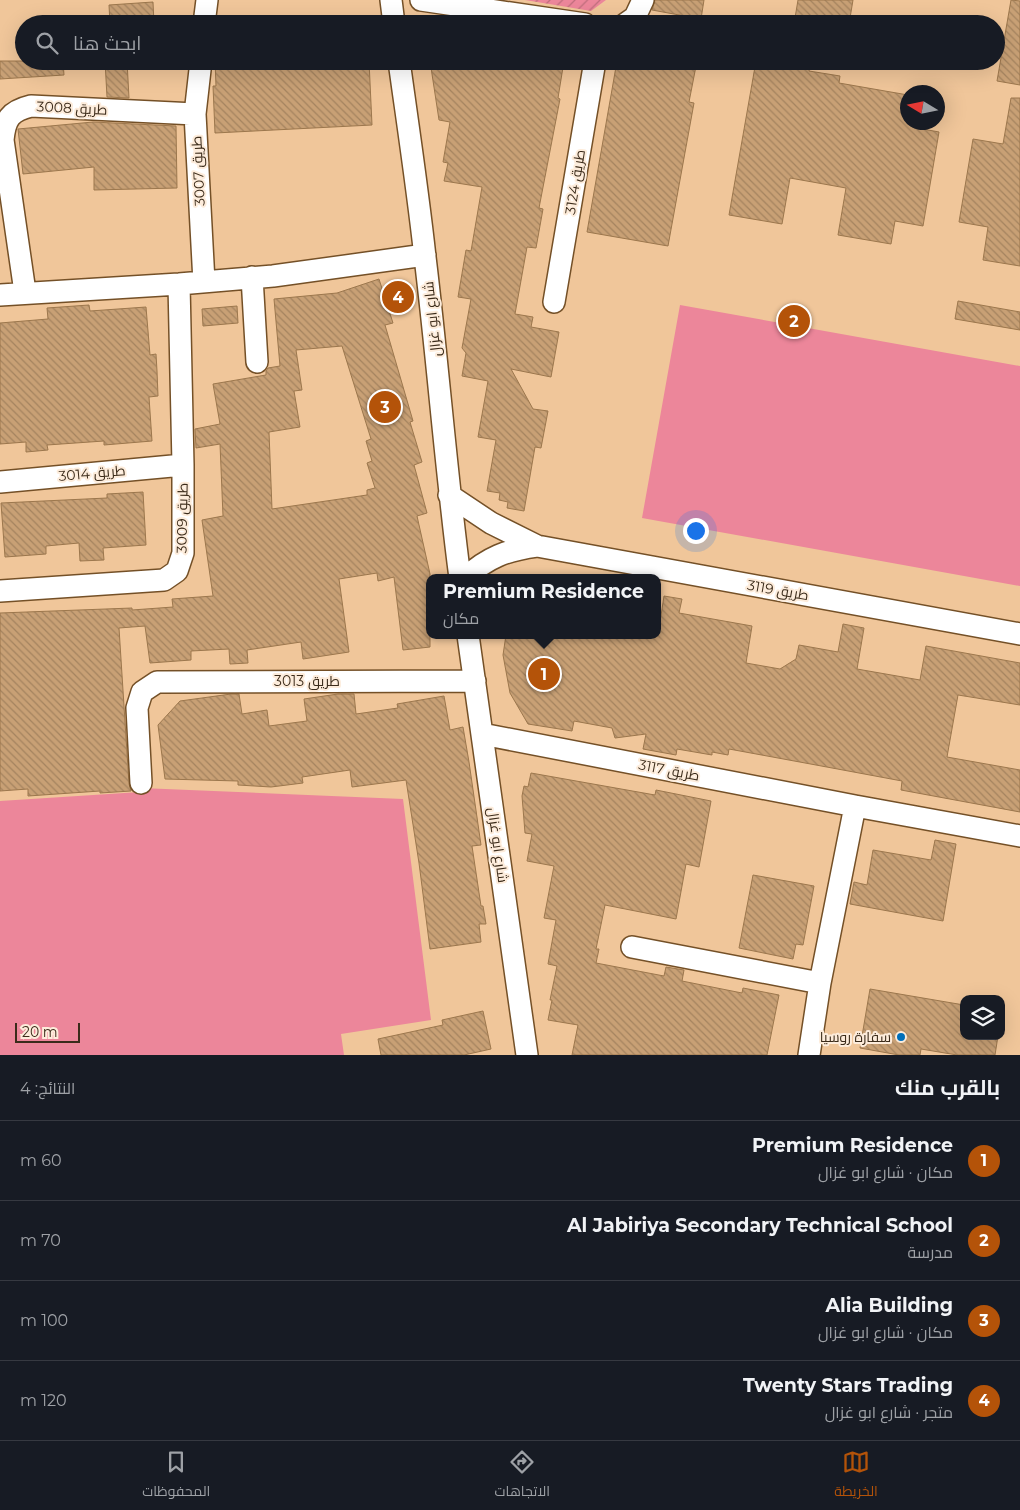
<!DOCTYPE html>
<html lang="ar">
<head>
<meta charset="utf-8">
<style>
	:root { --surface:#171b24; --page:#242831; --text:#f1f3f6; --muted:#9ea1a6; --line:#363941; --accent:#b45309 }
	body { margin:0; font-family:Montserrat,Cairo,sans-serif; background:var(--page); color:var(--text); direction:rtl }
	.controls { position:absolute; right:15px; bottom:15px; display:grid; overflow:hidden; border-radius:10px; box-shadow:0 5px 20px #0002 }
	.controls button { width:45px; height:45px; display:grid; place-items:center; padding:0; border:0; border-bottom:1px solid var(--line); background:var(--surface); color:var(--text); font:25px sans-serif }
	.compass { position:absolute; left:900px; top:85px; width:45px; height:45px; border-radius:50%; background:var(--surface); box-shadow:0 5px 20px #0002; rotate:280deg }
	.scale { position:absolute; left:15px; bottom:12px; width:65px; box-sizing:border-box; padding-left:5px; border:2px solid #3b2b1a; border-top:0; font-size:14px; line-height:18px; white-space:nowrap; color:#3b2b1a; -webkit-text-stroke:4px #fdecdb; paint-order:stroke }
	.you { position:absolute; left:695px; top:530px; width:18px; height:18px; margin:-12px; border:4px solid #fff; border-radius:50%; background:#1a73e8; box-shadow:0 0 0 8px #1a73e833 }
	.badge { display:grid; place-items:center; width:32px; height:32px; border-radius:50%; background:var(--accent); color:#fff; font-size:16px; font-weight:700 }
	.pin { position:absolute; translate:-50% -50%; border:2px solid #fff; box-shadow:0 1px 5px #0006 }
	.popup { position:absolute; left:426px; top:574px; width:235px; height:65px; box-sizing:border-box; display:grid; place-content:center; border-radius:10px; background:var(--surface); filter:drop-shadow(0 1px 4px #0005); font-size:16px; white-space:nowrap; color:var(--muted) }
	.popup b { font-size:19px; color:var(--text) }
	.popup::after { content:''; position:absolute; left:50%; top:100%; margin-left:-10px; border:10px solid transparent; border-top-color:var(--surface) }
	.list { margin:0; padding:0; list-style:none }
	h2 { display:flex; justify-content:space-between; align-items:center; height:65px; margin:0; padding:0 20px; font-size:21px }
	h2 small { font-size:16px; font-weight:400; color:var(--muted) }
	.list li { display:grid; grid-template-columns:32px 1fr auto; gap:15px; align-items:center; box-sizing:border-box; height:80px; padding:0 20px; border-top:1px solid var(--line) }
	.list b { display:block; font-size:19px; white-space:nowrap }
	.list p { margin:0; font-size:16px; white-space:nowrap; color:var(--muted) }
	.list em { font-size:16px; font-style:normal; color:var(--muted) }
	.icon { flex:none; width:28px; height:28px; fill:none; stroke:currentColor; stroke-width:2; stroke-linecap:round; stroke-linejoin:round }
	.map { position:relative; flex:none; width:1020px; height:1055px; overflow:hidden; direction:ltr }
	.search { position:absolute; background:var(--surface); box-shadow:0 5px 20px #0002; left:15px; right:15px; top:15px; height:55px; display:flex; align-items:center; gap:12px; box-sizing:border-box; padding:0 18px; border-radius:28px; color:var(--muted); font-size:19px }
	.sheet { height:385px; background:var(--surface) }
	nav { display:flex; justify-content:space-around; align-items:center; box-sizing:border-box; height:70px; border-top:1px solid var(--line); background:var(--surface); font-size:14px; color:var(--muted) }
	nav a { display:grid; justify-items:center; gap:2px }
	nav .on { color:var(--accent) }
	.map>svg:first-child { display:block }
	.grass { fill:#ec869a }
	.garden { fill:url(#garden-furrows) }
	.building { fill:url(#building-back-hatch); stroke:#9c774d; fill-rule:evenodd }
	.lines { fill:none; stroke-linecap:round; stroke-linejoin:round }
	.minor-casing { stroke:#745027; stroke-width:24 }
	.minor { stroke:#fff; stroke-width:21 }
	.poi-dot { fill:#006fba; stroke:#fdecdb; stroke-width:2 }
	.labels { text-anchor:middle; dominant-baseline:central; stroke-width:4; stroke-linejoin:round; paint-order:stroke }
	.street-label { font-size:14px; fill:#3b2b1a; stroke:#fdecdb }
	.poi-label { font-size:14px; fill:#3b2b1a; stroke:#fdecdb; text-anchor:end }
</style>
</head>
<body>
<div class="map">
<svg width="1020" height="1055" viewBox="0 0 1020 1055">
	<defs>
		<pattern id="garden-furrows" width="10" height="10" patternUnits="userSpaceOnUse" patternTransform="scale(1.25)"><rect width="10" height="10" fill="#ec869a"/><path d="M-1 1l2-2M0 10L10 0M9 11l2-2" fill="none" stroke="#c06e7d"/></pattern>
		<pattern id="building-back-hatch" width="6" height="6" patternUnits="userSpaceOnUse" patternTransform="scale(1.25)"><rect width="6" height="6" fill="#c8a075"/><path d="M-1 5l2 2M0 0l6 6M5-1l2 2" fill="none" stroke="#a4835f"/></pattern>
	</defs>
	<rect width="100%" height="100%" fill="#f0c69a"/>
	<path class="grass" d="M680,305l340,61v220l-378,-68z
		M141,788l262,11 28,221 -90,14 3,21h-344v-254l140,-9z"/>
	<path class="garden" d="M525,0h81l-15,11z"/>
	<path class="building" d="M655,0h49l-3,19 -49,-9z
		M798,0h55l-4,24h-55z
		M1011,0l9,1v84l-23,-4z
		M153,2l1,22h-44l-1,-19z
		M0,61h63l1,14 -64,4z
		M105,61h22l2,37 -22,-1z
		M215,61h154l3,64 -157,8 -2,-47h3z
		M430,61h134l-6,37 2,1 -21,109 4,1 -7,39 -9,-1 -12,67 18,3 -2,10 28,5 -8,45 -40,-8 22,40 15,2 -7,37 -6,-1 -11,64 -17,-3 1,-6 -9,-2 1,-7 -13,-2 9,-51 -18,-3 10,-56 -26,-5 4,-23 -4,-5 9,-49 -13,-2 8,-47 5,1 11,-64 -38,-6 4,-18 -5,-1 7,-40 -11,-2z
		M617,61h80l-8,41 5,1 -26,143 -81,-14z
		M756,61h55l-2,10 31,5 -1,7 69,12v27h5l-1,5 27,5 -16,94 -28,-5 -4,23 -53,-9 8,-47 -56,-10 -8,46 -53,-9z
		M1011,98h9v168l-37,-6 5,-33 -29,-5 14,-83 30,5z
		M93,122l83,4 1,62 -83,2v-23l-71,7 -5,-45z
		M379,279l14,44 -8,2 28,96 -3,1 12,40 -8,3 13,48 -10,3 13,58v73l-27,3 -9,-73 -16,4 -1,-8 -38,6 10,73 -46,7 -2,-17 -54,8 1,13 -18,1 -1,-15 -38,2v9l-41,3 -5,-37 -26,2 10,156 2,7 -31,2v-2l-72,5v-7l-28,2v-178l132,-5v2l41,-3 -1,-8 41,-3 -11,-76 21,-4 -3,-72 -24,4 -1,-19 25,-5 -7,-40 53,-9v-4l2,-3 12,-2 -6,-67 63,-6zM342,346l29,93 -5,2 6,20 -5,2 8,25 -8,2v5l-95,14 -3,-77 31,-5 -6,-36 8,-1 -6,-40z
		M958,301l62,11v18l-65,-11z
		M89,305l1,6 56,-4 4,48 6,-1 1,17 1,25 -9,1 3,44 -48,4v-4l-57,4 1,5 -22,2v-10l-26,2v-121l48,-4 -1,-11z
		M237,306l1,17 -35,3 -1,-17z
		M143,492l3,53 -43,3 1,12 -24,1 -1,-18 -33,3v8l-41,3 -4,-54 106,-5v-4z
		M664,596l18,3 -3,14 73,13 -6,37 34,6 16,-10 3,-14 39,7 5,-28 21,4 -7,41 63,11 6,-34 94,17v42l-62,-10 -11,62 73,13v42l-119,-22 1,-9 -86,-16 -87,-16 -1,6 -16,-3v3l-35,-6 -1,6 -33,-6 3,-15 -31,4 -3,-10 -38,-7 -2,10 -44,-7 -18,-31 -7,-38 3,-20h152z
		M231,694h8l3,20 25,-4 2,16 38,-5 -3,-22 34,-5h16l2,20 42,-6 -1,-4 47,-8 6,34 13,-3 6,35 12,83 -9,1 9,60h2l3,18h-7l2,18 -51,7 -11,-86 -13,-83 -54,7 -2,-17 -48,7 1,6 -32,4 -33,-2v-4l-73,-2 -7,-54 22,-24z
		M531,773l124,22 1,-5 55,11 -12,66 -13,-3 -10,55 -71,-14 -9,44h3l-3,14 68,13 2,-9 18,3 -2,11 60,12 1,-5 36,7 -12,60h-195l6,-30 -30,-5 4,-20h-2l7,-34 -9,-2 8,-44 -12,-2 10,-52 -27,-5 5,-27 -7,-1 -3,-37 2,-10 4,1z
		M935,840l21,4 -13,77 -93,-17 4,-22 13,3 6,-35 58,10z
		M753,875l61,11 -11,59 -7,-1 -3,15 -54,-11z
		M870,989l94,16v31h34l-3,19h-38l-36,-6 -1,6h-21l-39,-7z
		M483,1011l8,38 -27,6h-83l-3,-16 65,-14 -1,-5z"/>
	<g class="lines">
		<g class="minor-casing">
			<path id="minor" d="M391,0l3,24
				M421,0l164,24
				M204,24l3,-24
				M625,24l10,-7 8,-17
				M201,61l-6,53 9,168
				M399,61c9,65 19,131 26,196 13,107 21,214 35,321
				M252,277l5,85
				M25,292l-22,-152c2,-21 7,-29 28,-34l164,8
				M0,295l179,-11 94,-8 152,-21
				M554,302l41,-241
				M0,482l183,-17
				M449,495l42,28 46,23 483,88
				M465,578c23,-21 42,-28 72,-32
				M0,591l164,-11 13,-9 6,-18v-88l-4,-181
				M468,635l59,420
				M482,734l373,72 165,30
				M141,783l-4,-75 5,-16 15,-10 318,-1
				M632,947l188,36
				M809,1055l11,-72 35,-177"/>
		</g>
		<use href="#minor" class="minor"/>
	</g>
	<circle class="poi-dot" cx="901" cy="1037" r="5"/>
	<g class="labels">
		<g class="street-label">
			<text transform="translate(72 108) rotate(3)">طريق 3008</text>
			<text transform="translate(198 171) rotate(-93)">طريق 3007</text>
			<text transform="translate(575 182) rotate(-81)">طريق 3124</text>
			<text transform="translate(432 319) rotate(-96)">شارع ابو غزال</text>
			<text transform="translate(92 473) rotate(-5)">طريق 3014</text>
			<text transform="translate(182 518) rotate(-89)">طريق 3009</text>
			<text transform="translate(778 590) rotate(10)">طريق 3119</text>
			<text x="307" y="681">طريق 3013</text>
			<text transform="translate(669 770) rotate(11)">طريق 3117</text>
			<text transform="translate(498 845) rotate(82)">شارع ابو غزال</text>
		</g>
		<g class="poi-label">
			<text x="891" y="1037">سفارة روسيا</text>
		</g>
	</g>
</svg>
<div class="controls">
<button><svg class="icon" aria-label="layers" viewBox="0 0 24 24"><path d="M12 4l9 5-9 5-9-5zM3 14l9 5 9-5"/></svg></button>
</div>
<svg class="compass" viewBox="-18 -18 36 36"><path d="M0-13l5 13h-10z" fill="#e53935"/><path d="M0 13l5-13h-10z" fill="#9ea1a6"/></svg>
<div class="scale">20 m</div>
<div class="you"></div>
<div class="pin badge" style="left:544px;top:674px">1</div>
<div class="popup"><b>Premium Residence</b>مكان</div>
<div class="pin badge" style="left:794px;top:321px">2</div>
<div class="pin badge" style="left:385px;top:407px">3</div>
<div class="pin badge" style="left:398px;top:297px">4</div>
<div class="search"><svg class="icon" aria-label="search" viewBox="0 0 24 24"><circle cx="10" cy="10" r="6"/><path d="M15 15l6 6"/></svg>ابحث هنا</div>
</div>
<section class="sheet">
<h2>بالقرب منك<small>النتائج: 4</small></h2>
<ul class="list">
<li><span class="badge">1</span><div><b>Premium Residence</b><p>مكان · شارع ابو غزال</p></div><em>60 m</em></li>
<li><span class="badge">2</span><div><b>Al Jabiriya Secondary Technical School</b><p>مدرسة</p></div><em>70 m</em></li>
<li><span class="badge">3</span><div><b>Alia Building</b><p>مكان · شارع ابو غزال</p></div><em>100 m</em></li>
<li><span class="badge">4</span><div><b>Twenty Stars Trading</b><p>متجر · شارع ابو غزال</p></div><em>120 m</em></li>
</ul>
</section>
<nav>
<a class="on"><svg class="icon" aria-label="map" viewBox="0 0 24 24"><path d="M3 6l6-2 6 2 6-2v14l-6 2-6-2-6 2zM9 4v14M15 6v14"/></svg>الخريطة</a>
<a><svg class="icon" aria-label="directions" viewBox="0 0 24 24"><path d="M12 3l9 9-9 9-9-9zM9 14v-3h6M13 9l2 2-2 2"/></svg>الاتجاهات</a>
<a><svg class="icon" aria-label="saved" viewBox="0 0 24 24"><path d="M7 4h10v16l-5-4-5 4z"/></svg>المحفوظات</a>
</nav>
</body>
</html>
